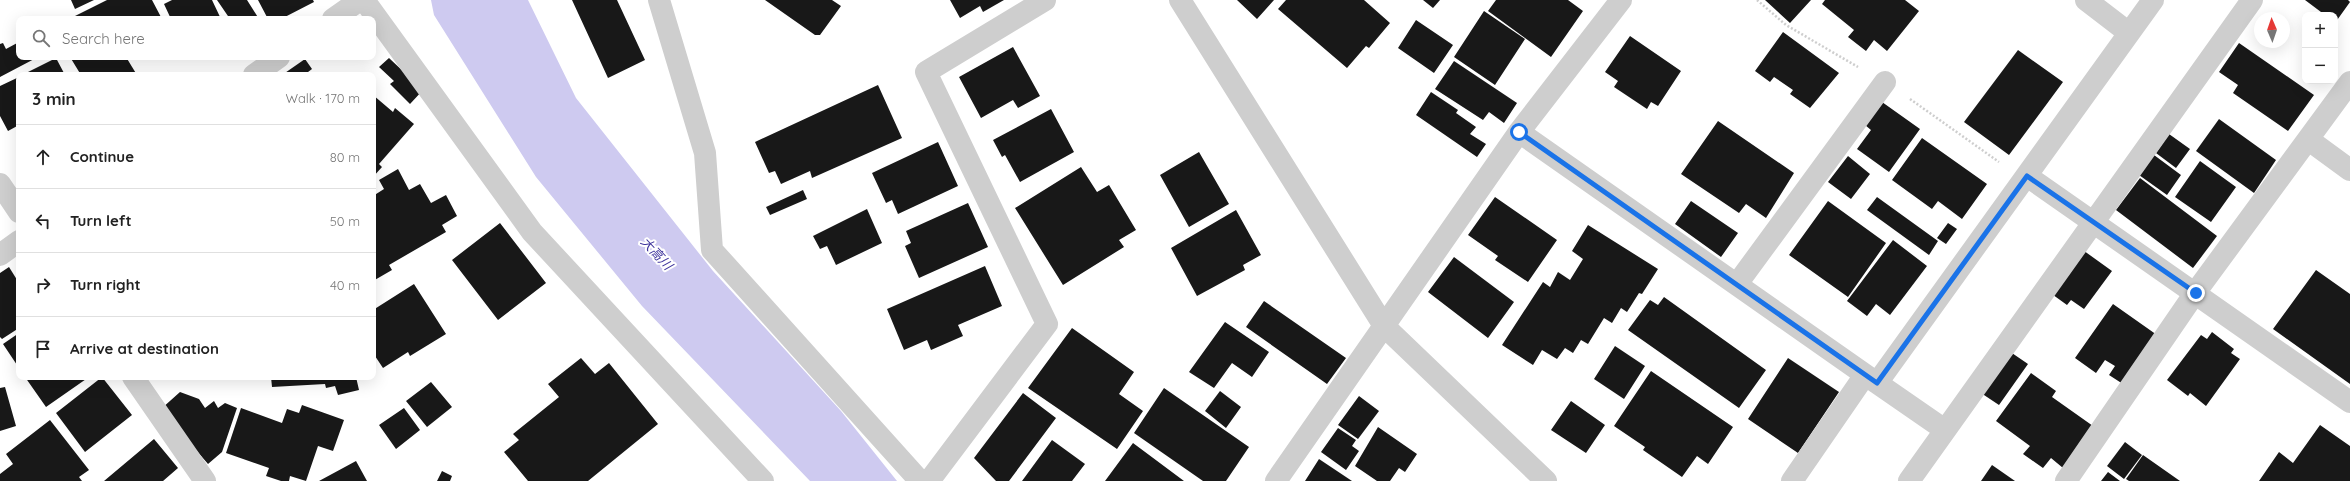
<!DOCTYPE html>
<html lang="en">
<head>
<meta charset="utf-8">
<style>
	:root { --surface:#fff; --page:#f6f6f6; --text:#222; --muted:#767676; --line:#e0e0e0 }
	body { margin:0; font-family:Quicksand,"Noto Sans JP",sans-serif; background:var(--page); color:var(--text) }
	.controls { position:absolute; right:12px; top:12px; display:grid; overflow:hidden; border-radius:8px; box-shadow:0 4px 16px #0002 }
	.controls button { width:36px; height:36px; display:grid; place-items:center; padding:0; border:0; border-bottom:1px solid var(--line); background:var(--surface); color:var(--text); font:20px sans-serif }
	.compass { position:absolute; left:2254px; top:12px; width:36px; height:36px; border-radius:50%; background:var(--surface); box-shadow:0 4px 16px #0002; rotate:358deg }
	.stop { position:absolute; width:12px; height:12px; margin:-9px; border:3px solid #1a73e8; border-radius:50%; background:#fff }
	.stop.end { background:#1a73e8; border-color:#fff; box-shadow:0 1px 4px #0008 }
	.list { margin:0; padding:0; list-style:none }
	h2 { display:flex; justify-content:space-between; align-items:center; height:52px; margin:0; padding:0 16px; font-size:17px }
	h2 small { font-size:13px; font-weight:400; color:var(--muted) }
	.list li { display:grid; grid-template-columns:26px 1fr auto; gap:12px; align-items:center; box-sizing:border-box; height:64px; padding:0 16px; border-top:1px solid var(--line) }
	.list b { display:block; font-size:15px; white-space:nowrap }
	.list em { font-size:13px; font-style:normal; color:var(--muted) }
	.icon { flex:none; width:22px; height:22px; fill:none; stroke:currentColor; stroke-width:2; stroke-linecap:round; stroke-linejoin:round }
	.map { position:relative; flex:none; width:2350px; height:481px; overflow:hidden }
	.search { position:absolute; background:var(--surface); box-shadow:0 4px 16px #0002; left:16px; top:16px; width:360px; height:44px; display:flex; align-items:center; gap:10px; box-sizing:border-box; padding:0 14px; border-radius:8px; color:var(--muted); font-size:15px }
	.panel { position:absolute; background:var(--surface); box-shadow:0 4px 16px #0002; left:16px; top:72px; width:360px; height:308px; border-radius:8px }
	.map>svg:first-child { display:block }
	.water { fill:#cecaf0 }
	.building { fill:#181818 }
	.lines { fill:none; stroke-linecap:round; stroke-linejoin:round }
	.path { stroke:#cecece; stroke-width:2.5; stroke-dasharray:2 2; stroke-linecap:butt }
	.minor { stroke:#cecece; stroke-width:22 }
	.route { stroke:#1a73e8; stroke-width:5 }
	.labels { text-anchor:middle; dominant-baseline:central; stroke-width:4; stroke-linejoin:round; paint-order:stroke }
	.water-label { font-size:13px; font-style:italic; fill:#40369d; stroke:#fff }
</style>
</head>
<body>
<div class="map">
<svg width="2350" height="481" viewBox="0 0 2350 481">
	<rect width="100%" height="100%" fill="#fff"/>
	<path class="water" d="M431,0h97l48,98 137,173 128,140 56,70h-87l-168,-175 -106,-129 -102,-162z"/>
	<path class="building" d="M71,0h23l-19,9z
		M107,0h45l10,19h-29l-1,-3 -6,3h-57z
		M172,0h40l9,19h-50l-7,-15z
		M217,0h30l12,19h-29z
		M258,0h55l1,2 -33,17h-13z
		M572,0h45l28,60 -37,18z
		M765,0h67l9,6 -21,29h-5z
		M950,0h54l-21,12 -3,-6 -20,12z
		M1237,0h37l-17,19z
		M1286,0h78l26,23 -21,25 -3,-2 -19,22 -69,-59z
		M1423,0h17l-7,8z
		M1496,0h72l15,11 -32,46 -63,-46z
		M1765,0h46l-21,23z
		M1825,0h80l14,11 -32,40 -13,-11 -8,11 -18,-14 6,-7 -32,-26z
		M2305,0h43l2,2 -15,21v-8h-10z
		M1484,11l41,28 -30,46 -41,-28z
		M1416,20l37,25 -19,28 -36,-25z
		M1783,32l56,41 -29,35 -20,-14 3,-4 -19,-13 -4,5 -15,-11z
		M1630,36l51,35 -23,35 -7,-4 -4,7 -33,-22 4,-6 -13,-9z
		M19,42v15h19l-38,20v-33l3,-1 3,6z
		M2239,43l75,52 -26,36 -55,-38 5,-8 -19,-13z
		M1013,47l27,49 -22,12 -5,-8 -32,18 -22,-41z
		M2018,50l45,32 -54,73 -45,-33z
		M70,57h56l11,18h-56z
		M56,58l9,17h-43z
		M389,58l34,32 -13,14 -20,-20 4,-3 -15,-14z
		M305,59l7,10 -8,6h-22z
		M1454,61l63,42 -13,20 -15,-11 -6,8 -48,-31z
		M19,77v48l-11,6 -8,-15v-30z
		M878,85l24,53 -90,40 -2,-7 -29,13 -6,-13 -6,2 -14,-31z
		M1431,92l27,18 -2,3 20,14 -6,7 16,10 -9,13 -61,-42z
		M373,95l20,17 2,-4 19,16 -35,40 3,3 -9,10z
		M1882,102l38,27 -31,43 -32,-23 14,-19 -6,-5z
		M1051,109l23,43 -54,30 -15,-27 -3,2 -9,-17z
		M2219,119l57,41 -22,33 -58,-42z
		M1718,121l76,52 -28,45 -20,-14 -7,9 -58,-39z
		M2169,134l21,15 -14,19 -20,-15z
		M1922,138l65,46 -25,35 -24,-18 -6,8 -40,-29z
		M938,142l20,44 -60,28 -6,-14 -6,3 -14,-30z
		M1199,152l30,52 -40,23 -29,-52z
		M2154,155l27,20 -14,20 -28,-20z
		M1848,156l22,18 -19,25 -23,-17z
		M2200,161l36,26 -25,35 -36,-25z
		M1081,167l16,25 12,-7 27,45 -17,10 5,7 -61,38 -48,-77z
		M398,169l11,21 11,-6 11,19 15,-8 11,21 -15,9 4,7 -57,33 3,5 -19,11v-85l11,-7 -5,-9z
		M2140,178l77,58 -24,32 -77,-58z
		M803,190l4,9 -37,16 -4,-8z
		M1495,197l62,43 -29,42 -33,-22 3,-4 -30,-21z
		M1877,197l61,44 -9,14 -62,-45z
		M1691,201l47,32 -17,24 -46,-33z
		M1828,201l58,42 -38,54 -59,-42z
		M968,203l20,44 -69,31 -14,-32 6,-3 -5,-12z
		M867,209l15,34 -46,22 -9,-19 -7,3 -7,-13z
		M1236,210l25,45 -18,10 2,5 -48,26 -26,-48z
		M500,223l46,60 -48,37 -46,-60z
		M1948,223l9,6 -11,15 -9,-6z
		M1588,225l70,44 -16,25 -3,-1 -12,19 -6,-4 -9,15 -8,-5 -16,26 -7,-4 -8,13 -8,-5 -8,11 -15,-9 -9,15 -31,-20 41,-63 7,5 8,-15 12,8 13,-21 -11,-8z
		M1893,240l34,26 -37,49 -14,-11 -9,12 -20,-15z
		M2080,248l32,23 -28,38 -13,-9 -4,5 -18,-13z
		M1454,257l60,45 -26,36 -60,-46z
		M985,266l17,40 -44,19 5,11 -32,14 -4,-10 -23,10 -17,-41z
		M9,267l10,16v45l-17,11 -2,-2v-64z
		M2316,270l34,24v90l-77,-55z
		M414,284l32,50 -36,22 -2,-4 -25,16 -10,-15v-43z
		M1664,297l102,73 -27,38 -111,-78 22,-30 8,5z
		M1264,301l82,57 -19,26 -81,-57z
		M2113,304l44,31 -31,51 -17,-11 6,-9 -10,-6 -9,13 -21,-15z
		M1225,322l44,30 -17,25 -20,-14 -18,25 -25,-16z
		M1072,328l62,44 -15,22 24,17 -26,38 -89,-61z
		M2212,332l22,17 -3,4 9,6 -34,47 -16,-13 -2,3 -21,-16 34,-45 6,4z
		M19,333v35l-16,-24z
		M1615,346l30,20 -21,33 -30,-20z
		M2009,351l19,13 -29,41 -18,-12z
		M581,358l14,16 14,-11 49,61 -70,57h-60l-24,-29 15,-12 -6,-6 46,-37 -11,-13z
		M1788,358l51,34 -41,61 -50,-34z
		M1651,371l82,56 -25,37 -11,-8 -15,21 -39,-27 2,-3 -31,-21z
		M2031,373l25,18 -4,6 41,29 -30,42 -12,-10 -8,10 -20,-14 7,-8 -34,-25z
		M25,377h64l-43,30z
		M102,377l30,38 -47,37 -29,-39z
		M271,377h85l3,13 -21,5 -3,-9 -9,2 -1,-4 -53,3z
		M431,382l21,25 -25,20 -21,-26z
		M5,387l11,39 -16,5v-43z
		M1164,388l85,59 -23,34h-23l-69,-48z
		M1220,391l21,16 -15,21 -21,-17z
		M180,392l19,7 6,9 9,-7 4,7 7,-5 12,5 -15,44 -14,12 -47,-55z
		M1023,393l33,25 -47,63h-13l-22,-23z
		M1359,396l20,15 -21,28 -20,-14z
		M1571,401l34,24 -19,28 -35,-23z
		M302,405l42,15 -11,31 -15,-5 -12,35 -16,-5 -1,5h-8l-15,-5 3,-8 -43,-15 15,-45 41,15 5,-14 12,4z
		M404,408l16,22 -24,19 -17,-24z
		M50,420l39,50 -10,7 3,4h-82v-7l13,-10 -7,-10z
		M2320,425l30,21v35h-91l20,-29 14,11z
		M1378,427l39,27 -12,18 -6,-4 -9,13h-13l-22,-15z
		M1338,428l18,12 -4,6 7,5 -13,19 -25,-18z
		M154,439l24,29 -15,13h-59z
		M1052,440l33,24 -13,17h-50z
		M2125,442l17,13 -18,24 -17,-13z
		M1133,443l51,38h-79z
		M2143,455l37,26h-51l-3,-2z
		M1319,459l33,22h-47z
		M356,461l11,20h-48z
		M1992,465l23,16h-34z
		M442,471l10,5 -2,5h-13z
		M2108,472l12,9h-19z"/>
	<g class="lines">
		<path class="path" d="M1757,0l29,25 72,42
			M1910,99l89,63"/>
		<path class="minor" d="M364,0l168,232 231,249
			M659,0l46,153 7,97 208,231
			M1180,0l204,326 162,155
			M2086,0l43,33
			M333,19l27,-19
			M254,75l25,-18
			M1519,132l358,251 276,-383
			M2309,140l41,30
			M2027,176l323,226
			M0,184l19,28
			M0,255l19,-14
			M1737,284l148,-202
			M133,377l72,104
			M1877,383l68,47
			M929,481l118,-157 -121,-252 119,-72
			M1276,481l243,-349 102,-132
			M1792,481l73,-106
			M1909,481l343,-481
			M2066,481l129,-188 155,-211"/>
	</g>
	<g class="lines">
		<path class="route" d="M1519,132l358,251 150,-207 169,117"/>
	</g>
	<g class="labels">
		<g class="water-label">
			<text transform="translate(657 253) rotate(47)">大高川</text>
		</g>
	</g>
</svg>
<div class="controls">
<button>+</button>
<button>−</button>
</div>
<svg class="compass" viewBox="-18 -18 36 36"><path d="M0-13l5 13h-10z" fill="#e53935"/><path d="M0 13l5-13h-10z" fill="#767676"/></svg>
<div class="stop" style="left:1519px;top:132px"></div>
<div class="stop end" style="left:2196px;top:293px"></div>
<div class="search"><svg class="icon" aria-label="search" viewBox="0 0 24 24"><circle cx="10" cy="10" r="6"/><path d="M15 15l6 6"/></svg>Search here</div>
<section class="panel">
<h2>3 min<small>Walk · 170 m</small></h2>
<ul class="list">
<li><svg class="icon" aria-label="ahead" viewBox="0 0 24 24"><path d="M12 20V5M6 11l6-6 6 6"/></svg><div><b>Continue</b></div><em>80 m</em></li>
<li><svg class="icon" aria-label="left" viewBox="0 0 24 24"><path d="M17 20v-9H6M10 6l-5 5 5 5"/></svg><div><b>Turn left</b></div><em>50 m</em></li>
<li><svg class="icon" aria-label="right" viewBox="0 0 24 24"><path d="M7 20v-9h11M14 6l5 5-5 5"/></svg><div><b>Turn right</b></div><em>40 m</em></li>
<li><svg class="icon" aria-label="arrive" viewBox="0 0 24 24"><path d="M6 21V4h12l-3 4 3 4H6"/></svg><div><b>Arrive at destination</b></div></li>
</ul>
</section>
</div>
</body>
</html>
